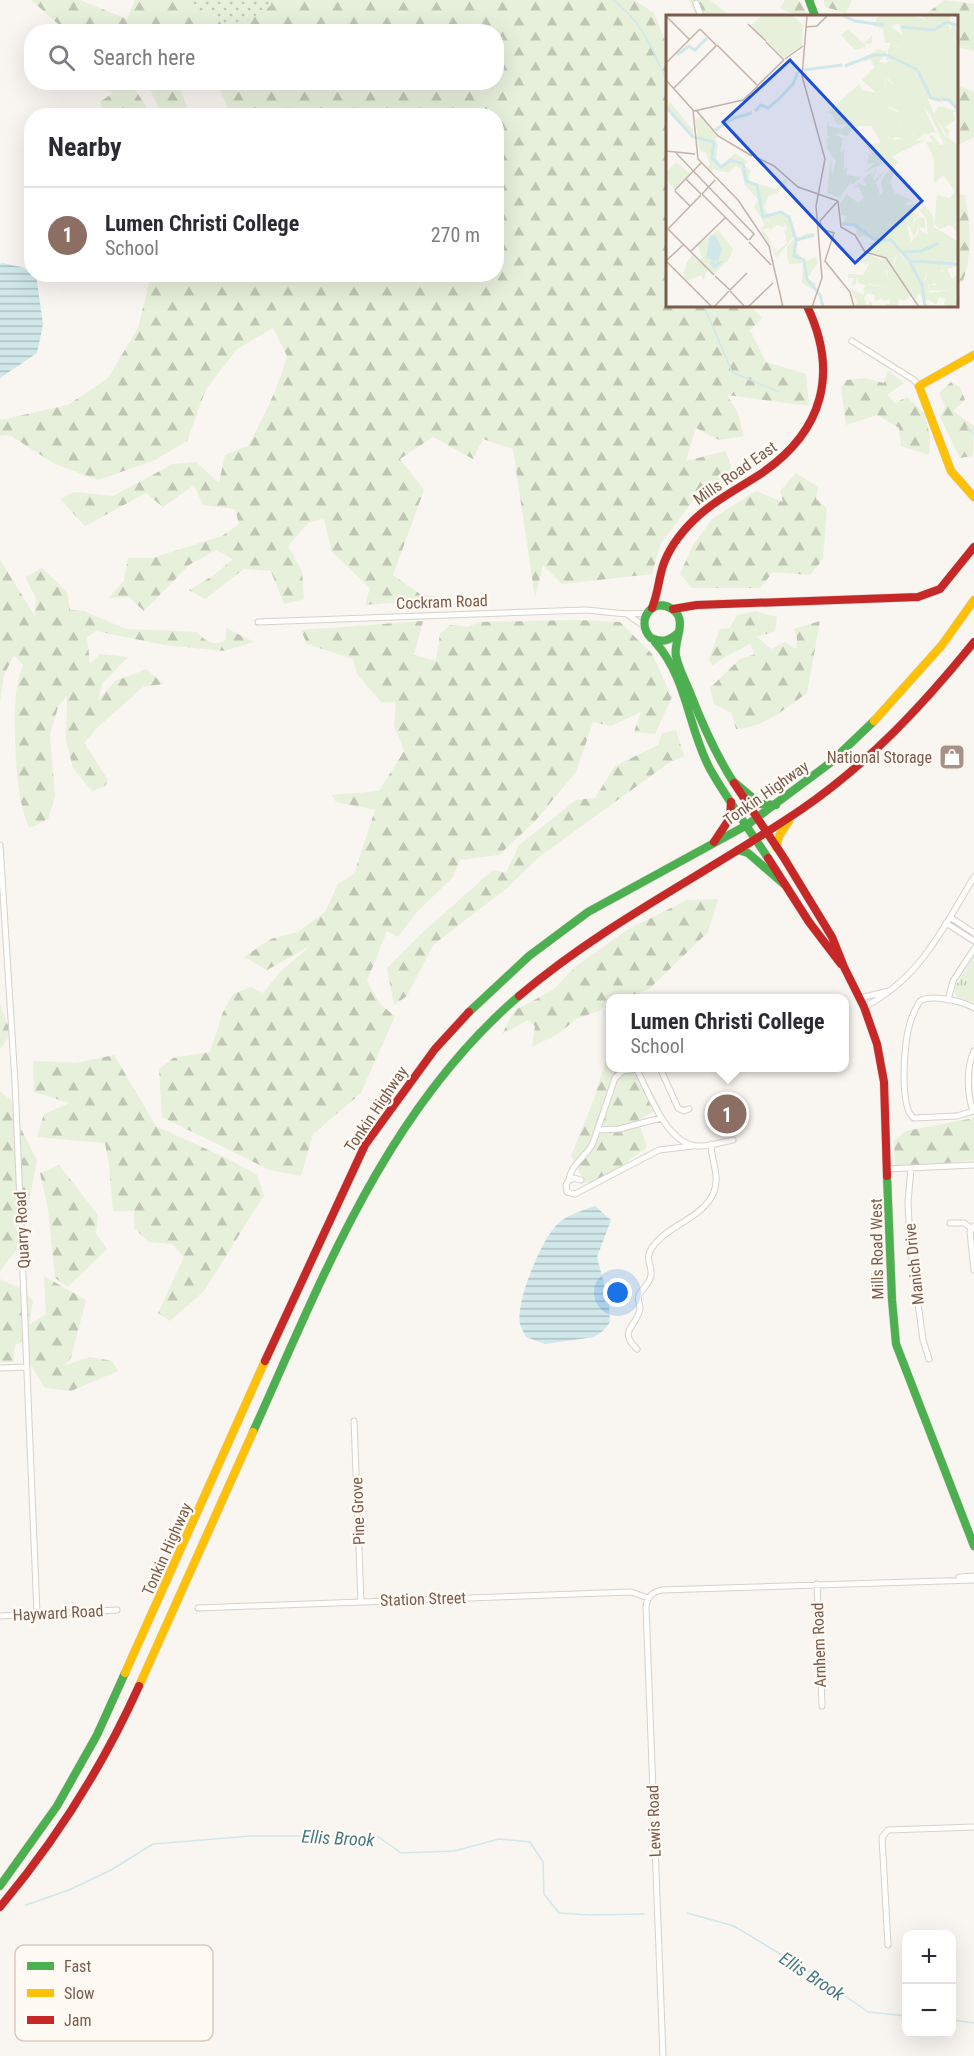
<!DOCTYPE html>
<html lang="en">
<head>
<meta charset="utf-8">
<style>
	:root { --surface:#fff; --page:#f7f7f7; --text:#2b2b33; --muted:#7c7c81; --line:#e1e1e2; --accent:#b45309 }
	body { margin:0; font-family:"Roboto Condensed",sans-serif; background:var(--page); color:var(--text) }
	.controls { position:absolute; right:18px; bottom:18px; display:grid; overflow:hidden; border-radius:12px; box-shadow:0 6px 24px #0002 }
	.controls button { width:54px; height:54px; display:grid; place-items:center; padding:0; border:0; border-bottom:2px solid var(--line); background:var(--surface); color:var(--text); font:30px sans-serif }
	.you { position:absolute; left:618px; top:1293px; width:21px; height:21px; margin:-15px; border:4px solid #fff; border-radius:50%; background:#1a73e8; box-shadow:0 0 0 9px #1a73e833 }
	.badge { display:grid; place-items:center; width:39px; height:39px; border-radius:50%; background:var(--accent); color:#fff; font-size:20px; font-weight:700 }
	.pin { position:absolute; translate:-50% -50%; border:3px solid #fff; box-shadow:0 2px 6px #0006 }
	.popup { position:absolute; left:606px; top:994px; width:243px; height:78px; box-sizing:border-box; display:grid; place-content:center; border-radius:12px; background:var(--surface); filter:drop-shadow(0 2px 4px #0005); font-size:20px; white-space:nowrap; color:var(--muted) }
	.popup b { font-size:22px; color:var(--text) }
	.popup::after { content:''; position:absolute; left:50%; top:100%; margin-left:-12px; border:12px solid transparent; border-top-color:var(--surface) }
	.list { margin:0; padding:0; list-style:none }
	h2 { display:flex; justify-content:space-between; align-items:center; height:78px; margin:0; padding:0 24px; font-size:26px }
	h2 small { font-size:20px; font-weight:400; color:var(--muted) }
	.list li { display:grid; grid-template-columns:39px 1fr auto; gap:18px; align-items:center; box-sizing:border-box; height:96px; padding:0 24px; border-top:2px solid var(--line) }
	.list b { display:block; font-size:22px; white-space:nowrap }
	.list p { margin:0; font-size:20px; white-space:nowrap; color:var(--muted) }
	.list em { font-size:20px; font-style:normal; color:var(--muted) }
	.icon { flex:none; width:33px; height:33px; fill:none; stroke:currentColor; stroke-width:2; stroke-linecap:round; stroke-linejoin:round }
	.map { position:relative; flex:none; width:974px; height:2056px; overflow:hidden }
	.search { position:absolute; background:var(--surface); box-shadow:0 6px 24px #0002; left:24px; top:24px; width:480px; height:66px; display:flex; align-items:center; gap:15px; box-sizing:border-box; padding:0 21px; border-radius:24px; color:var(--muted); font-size:22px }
	.panel { position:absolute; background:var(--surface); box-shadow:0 6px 24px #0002; left:24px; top:108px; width:480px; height:174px; border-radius:24px }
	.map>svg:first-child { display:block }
	.grass { fill:url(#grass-dots) }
	.forest { fill:url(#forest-firs) }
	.park { fill:url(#park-tufts) }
	.water { fill:url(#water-rules) }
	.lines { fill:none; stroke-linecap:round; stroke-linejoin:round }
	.stream { stroke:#d0e8ea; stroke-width:1.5 }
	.street-casing { stroke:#d7d1cb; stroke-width:7 }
	.fast-casing { stroke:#d9d2cb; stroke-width:9 }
	.slow-casing { stroke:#d9d2cb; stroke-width:9 }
	.jam-casing { stroke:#d9d2cb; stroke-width:9 }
	.street { stroke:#fefefd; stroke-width:5 }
	.fast { stroke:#4caf50; stroke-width:8 }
	.slow { stroke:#ffc107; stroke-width:8 }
	.jam { stroke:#c62828; stroke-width:8 }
	.labels { text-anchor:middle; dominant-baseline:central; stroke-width:4.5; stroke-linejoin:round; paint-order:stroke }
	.street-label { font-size:16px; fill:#7a5c4d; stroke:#fffaf3 }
	.poi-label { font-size:16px; fill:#7a5c4d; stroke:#fffaf3; text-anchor:end }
	.water-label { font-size:18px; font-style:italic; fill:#437c86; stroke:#fffaf3 }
	.inset-river { fill:none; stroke:#d0e8ea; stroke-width:3 }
	.inset-road { fill:none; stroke:#c2b3aa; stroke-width:1.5 }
	.view { fill:#1d4ed8; fill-opacity:0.15; stroke:#1d4ed8; stroke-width:3 }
	.inset-edge { fill:none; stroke:#7a5c4d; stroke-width:3 }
	.key { fill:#fffaf3; stroke:#d7cbc1; stroke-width:1.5 }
	.key-label { font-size:16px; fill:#7a5c4d }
</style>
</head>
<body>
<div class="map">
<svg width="974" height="2056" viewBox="0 0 974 2056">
	<defs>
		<pattern id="grass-dots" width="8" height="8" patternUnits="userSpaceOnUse" patternTransform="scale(1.5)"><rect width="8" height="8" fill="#e7f0db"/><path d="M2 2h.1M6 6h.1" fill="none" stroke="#c0c6b4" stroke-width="1.8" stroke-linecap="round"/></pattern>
		<pattern id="forest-firs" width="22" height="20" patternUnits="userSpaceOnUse" patternTransform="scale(1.5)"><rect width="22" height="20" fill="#e7f0db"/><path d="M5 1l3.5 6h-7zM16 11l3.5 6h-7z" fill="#c0c6b4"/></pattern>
		<pattern id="park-tufts" width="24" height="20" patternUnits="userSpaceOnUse" patternTransform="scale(1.5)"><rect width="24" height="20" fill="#e7f0db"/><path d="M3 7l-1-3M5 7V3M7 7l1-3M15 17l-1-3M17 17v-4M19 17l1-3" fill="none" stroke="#c0c6b4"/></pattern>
		<pattern id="water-rules" width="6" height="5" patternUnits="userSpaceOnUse" patternTransform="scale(1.5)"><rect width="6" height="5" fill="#d0e8ea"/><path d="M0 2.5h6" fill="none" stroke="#aebfc0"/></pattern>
	</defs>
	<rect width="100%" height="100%" fill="#f9f5f0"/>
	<path class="grass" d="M186,0h87l-3,6 -37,26 -7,-1 -10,-15 -30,-11z"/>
	<path class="forest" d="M31,0h49l47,19 8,-19h51l1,5 29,11 10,15h-160z
		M273,0h361l20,13 14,35v258h83l11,12 -12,12 16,32 40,12 3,32 -82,-11 11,18 6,23 -25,4 -23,-12 -10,33 40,-10 8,26 -40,22 -34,46 -8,29 -90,10 -19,-19 -8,33 -22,-149 -30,-10 -10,20 -40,-22 -33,22 24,31 -31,85 27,19 27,4 -82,7 5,-17 -38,-36 -8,-33 -15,3 -21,24 14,25 2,28 -20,5 -13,-33 -27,-2 -39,30 -16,-9 25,-15 19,-16 -17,-9 -27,15 -45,46 -15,-14 -20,1 15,-17 4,-23h24l70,-22 17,-12 -4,-15 -32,-4 -9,-20 -31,22 -17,-14 -61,33 -25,-27 14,-7 39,4 60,-32 23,-2 23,21 6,-28 23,-9c16,-29 30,-58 39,-90l-14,-28 -36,21 -31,40 -19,52 -32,19 -57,20 -45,-17 -43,-28 -10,1v-16l68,-15 40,-27 30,-50 13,-53 345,-1v-158l-265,-1 -14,-32 279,-1v-50l-263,-1 37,-25z
		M689,0h21l20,16h-38l3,-2z
		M785,0h14l9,16h-10l-18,-8z
		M824,0h28l-6,13 -21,-6z
		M945,0l29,4v47l-16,-4v-31h-35z
		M89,83h42l17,27 10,5h-54l-4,-13 13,-9z
		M147,83h31l12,32h-28z
		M958,85l16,7v45l-16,8z
		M958,194l7,1c5,32 9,57 -3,88l-4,-1z
		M888,370l16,13 -17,12 8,8 12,-6 18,17 5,23 -1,18 -28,-9 -2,-18 -22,-13 -31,10 -5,-37 5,-8 19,-2 19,5z
		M951,382l9,5 5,13 -12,11 21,15 -1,30 -13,2 -20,-41 5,-10 -6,-14z
		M796,473l22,14 -2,12 11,9 -4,51 -13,16 -37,-3 -13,16h-68l-12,-14 12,-27 20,-28 44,-28 27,11 -3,-11z
		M0,560l35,56 1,-18 -11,-21 17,-9 25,24 3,18 14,1 42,18 71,3c8,9 18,16 29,7v-11l28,14 -30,9 -60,-6 -68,-14 -9,6 3,27 10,-10 28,3 -26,27 -4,16 17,-19 32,-12 16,15 -20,3 -45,40 -14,16 24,37 -3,6 -13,5 -19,-23 -7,-28 1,-45 -9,12 -8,28 5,61 -7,23 -18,9c-15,-25 -17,-104 -14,-135 1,-9 4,-19 7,-28l-9,-10 -10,20 -4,27z
		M755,611l22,6 -2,14 -18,6 14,12 14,-7 11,7 1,-11 -3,-9 26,-8 -13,72c-22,16 -44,35 -71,36l-4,-16 -18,-9 -4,-16 30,-29 15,-5 -5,-10 -27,14 -11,8 -3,-7 11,-30 10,-1 7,-13z
		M577,620l43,2 32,32 20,43 -17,37 -21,-2 7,-20 -30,14 -18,-4 -17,50 -41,49 -36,34 -39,5 -7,17 -36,35 -19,25 -11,-6 -20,50 14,24 14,11 -34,77 -48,41 -12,42 -31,-6 -108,-53 -3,-48 14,-11 37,-6 13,-40 10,-18 18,-7 12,6 18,-22 29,-25 -43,24 -23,-13 27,-18 27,-7 27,-20 13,-28 16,-10 21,-64 -39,-8 -4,-7 47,-4 25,-40 -10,-26 2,-23 -14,1 -25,-29 -4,-15 -46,-15 -6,-14 122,-9 -9,34 22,6 4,-27 10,-9 18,2 11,-5z
		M676,730l8,26 -14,6 -131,95 -32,31 -74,57 -26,51 -13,9 -7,-37 36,-36 70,-62 13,3 13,-28 57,-45 19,-2 20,-32 43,-21 4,-12z
		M718,899l-10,33 -59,57 -18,7 26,-2 4,4h-51v7l-4,-2 -7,8 -23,8 -18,15 -26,13 3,-21 -7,-6 -26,14 13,-24 38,-20 22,-23 52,-37 60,-30z
		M0,1004l11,30 -11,15z
		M610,1047v21h29l22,40 -23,12 9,27 -44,33 -18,3 -14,-27 23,-57z
		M114,1055l42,71 72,33 29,16 7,20 -60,96 -34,30 -12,-8 26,-56 -12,-13 -23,-2 -15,-14v-17h-21l-4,-47 -4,-21 -68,-6 7,-23 26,-11 -36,-11 -1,-31 43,2z
		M0,1091l11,9 12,33 14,27 -13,68 -9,24 -15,19z
		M974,1118v42l-79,9 -1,-28 12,-10z
		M59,1165l39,50 -2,19 11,15 -39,38 -13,-9 -7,-69 -8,-36z
		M44,1276l42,24 -15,57 -5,8 24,-8 22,4 6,10 -47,20 -26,-3 -18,-29 1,-21 -13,7 -2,17h-13v-83l21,10 12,12 -4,24 17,-11z"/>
	<path class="park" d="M974,956v46l-16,-4 -4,-6 1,-5z"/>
	<path class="water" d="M2,263l20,4 14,8 7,49 -6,29 -37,25v-114z
		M595,1206l16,14 -14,37 12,46 1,19 -6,8 -10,7 -49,7 -19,-7c-2,-4 -5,-9 -6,-13 -5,-22 23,-90 41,-103 9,-7 23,-11 34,-15z"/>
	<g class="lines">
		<path class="stream" d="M613,0c29,20 42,54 55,84
			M704,306l28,66 47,20
			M967,428l7,6
			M26,1905l43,-15 42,-20 42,-26 98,-8h126l24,17 53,-2 45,-12 31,3 13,20 1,32 15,19 31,2 54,-1
			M687,1913l47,13 84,51 50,35 38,4
			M952,2020l22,3"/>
		<g class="street-casing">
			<path id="street" d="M696,3l5,13
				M852,341l62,39 5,6
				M628,615l16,11
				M258,622l327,-12c21,1 40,6 62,3
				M0,845l15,237 22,532
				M950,917l24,16
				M946,923l28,18
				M860,998l29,-7
				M948,1000l5,-19 21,-32
				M864,1007c56,-28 79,-79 110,-130
				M974,1008c-11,-7 -44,-14 -54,-7 -5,8 -9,17 -11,26 -5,17 -10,81 5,91l43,-2 17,-5
				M636,1068c12,22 30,76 61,78 11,1 25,-4 36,-6
				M660,1068l18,40 6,3 5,-2
				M973,1111c-6,-18 -7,-43 1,-60
				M598,1130l21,-1 42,-11
				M911,1168l-3,34 2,43 13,95 6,19
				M887,1169l87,-4
				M569,1180c2,-16 17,-23 24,-37l22,-65 8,-7 14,-2
				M581,1180l-7,-2 -6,3 -2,4 1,7 8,2 84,-44 34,-4
				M950,1223h14l7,5
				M974,1226l-4,6 4,38
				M637,1349c-20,-19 0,-22 3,-40 0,-5 -3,-9 -1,-14 3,-7 11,-11 12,-20 1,-13 -8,-16 3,-30 15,-20 48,-27 59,-51 8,-17 -2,-33 -2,-50
				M0,1368l27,-1
				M354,1421l7,181
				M959,1577l15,-1
				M817,1584l5,122
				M198,1608l433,-16 17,6
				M0,1616l117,-6
				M888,1945l-6,-108 6,-7 86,-3
				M663,2056l-17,-449c1,-10 6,-15 16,-17l312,-10"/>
		</g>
		<g class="fast-casing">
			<path id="fast" d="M809,0l6,16
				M678,633c-9,8 -16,10 -27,5 -17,-17 2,-42 21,-29 17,11 1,32 4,47 3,14 10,26 15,39 12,31 25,60 43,88
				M655,642c32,35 33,86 55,127 17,30 39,60 58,89
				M734,782l26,22 16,1
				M738,850l10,3 37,32
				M469,1012l60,-56 59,-44 159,-87 83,-62 44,-42
				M887,1176l5,124 4,44 78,202
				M253,1432c70,-155 133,-322 266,-436
				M0,1886l57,-80 40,-71 28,-62"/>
		</g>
		<g class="slow-casing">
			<path id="slow" d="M974,355l-55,31 32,85 23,26
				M874,721l68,-76 32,-45
				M776,847l3,-11 10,-15
				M125,1673l140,-312
				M139,1686l114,-254"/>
		</g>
		<g class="jam-casing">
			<path id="jam" d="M652,608c5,-12 6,-23 9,-35 4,-18 15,-34 27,-47 21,-23 48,-36 74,-53 61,-42 77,-100 45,-167
				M673,609l24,-4 221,-8 22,-8 34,-42
				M734,783l50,75 48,79 12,30 20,40 13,37 7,38 3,94
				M714,842l16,-24 1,-16
				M768,858l41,64 32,42
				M519,996c87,-74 189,-123 283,-187 67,-46 122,-105 172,-167
				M265,1361l100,-216 70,-96 34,-37
				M0,1907c56,-67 103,-141 139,-221"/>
		</g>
		<use href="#street" class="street"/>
		<use href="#fast" class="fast"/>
		<use href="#slow" class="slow"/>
		<use href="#jam" class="jam"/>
	</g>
	<defs>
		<g id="shop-square" transform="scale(1.35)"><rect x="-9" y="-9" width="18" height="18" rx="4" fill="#a69286" stroke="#fffaf3"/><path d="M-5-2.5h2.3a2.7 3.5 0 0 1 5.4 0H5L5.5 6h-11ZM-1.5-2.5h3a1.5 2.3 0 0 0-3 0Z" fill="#fff"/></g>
	</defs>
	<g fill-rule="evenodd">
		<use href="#shop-square" x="952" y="757"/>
	</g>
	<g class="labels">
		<g class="street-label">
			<text transform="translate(735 473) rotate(-35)">Mills Road East</text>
			<text transform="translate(442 602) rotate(-2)">Cockram Road</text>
			<text transform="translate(766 793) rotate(-35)">Tonkin Highway</text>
			<text transform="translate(376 1109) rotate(-56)">Tonkin Highway</text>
			<text transform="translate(22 1230) rotate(-93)">Quarry Road</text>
			<text transform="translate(877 1249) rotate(-91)">Mills Road West</text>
			<text transform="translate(914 1264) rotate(-96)">Manich Drive</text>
			<text transform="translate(358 1511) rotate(-92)">Pine Grove</text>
			<text transform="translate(167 1549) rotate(-66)">Tonkin Highway</text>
			<text transform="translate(423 1599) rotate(-2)">Station Street</text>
			<text transform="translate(58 1613) rotate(-3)">Hayward Road</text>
			<text transform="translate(819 1645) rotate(-92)">Arnhem Road</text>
			<text transform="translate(654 1821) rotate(-92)">Lewis Road</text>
		</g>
		<g class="poi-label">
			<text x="932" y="757">National Storage</text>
		</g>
		<g class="water-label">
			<text transform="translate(338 1838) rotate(3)">Ellis Brook</text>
			<text transform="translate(812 1976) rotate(33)">Ellis Brook</text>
		</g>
	</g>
	<g transform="translate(666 15)">
		<rect width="292" height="292" fill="#f9f5f0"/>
		<path d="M248,1l12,4 -10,9 12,-1 3,-7 14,2 -1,-7h6l-1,11 9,21 -4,7 -33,-1 -8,-11 -7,18 -6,-13 -5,-3 -3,6 1,9 18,6 13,13 -1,27 13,26 -11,3 1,-3 -15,-10 3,17 -5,3 -11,-5 -8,2 -9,-16 6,-4 14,8 -3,-17 -9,-3 -6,3 -2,-7 6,-27 1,4 6,5 -10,-21 7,-4h-5l4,-17h-5l-2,-14 5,-4 19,13 -3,-11 5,-4 -5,-2zM273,91l19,5 -5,1 2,8 -10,7 4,3 -1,8 -14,-24zM238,198l7,1 2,13 3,-9 8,-1 2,12 -6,-2v-5l-6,16 -4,-11 -5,-3zM120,203l-2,9 -7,-2 -7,5 3,7 -4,-9 -8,2 6,4 5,15 4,-1 -1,5 12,-10 -3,-14 7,6 -2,6 5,-5 -17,21h-1l-16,-28 5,-4 -3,-5 14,3zM232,235l12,19 -3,13 -8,-5 -5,-11zM207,244l11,5 4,16 5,-4 3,7 -8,-1v5l-19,-3 -2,-7zM264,250l13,3 -3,4 5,-1 6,19 -24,1 3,-6h6l-1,-4h-10z" fill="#e7f0db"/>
		<path d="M212,1h36l-4,5 6,4 -11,2 2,12 -3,1 -5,-17 -9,5 -3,-3v5l-14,-4zM256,1h22l4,6h-19l4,4 -3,4 -15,-1 11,-9zM286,9l6,7v80l-9,-10 -7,-2v4l-15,-5 17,37 14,10v75l-3,5 3,1v7l-8,-8 -10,4 -6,-5 3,-29 13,3 5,-7 -12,-16 -9,9v-25l-8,-17h6l6,8 -9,-14 4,-1 7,10 4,-1 -14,-30 -11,-12 5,-6v-17l-13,-13 -19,-8 -2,-9 4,-4 8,5 4,11 4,-14 -3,-6 9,4 5,9h33l4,-6 -4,-11h-4zM182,14l16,15 8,-9v8l-6,1 -2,7v-4l-9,3 -14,-15zM212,34l9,3 -8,10 6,1 10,21 -9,-7 -4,29 19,7 -1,16 -13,-10 -5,3 7,17 18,1 1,-6v7l5,-1 1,-6 -5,-2 2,-12 15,12 -10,9 10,-1 -34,16 6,6 -5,7 1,-4 -13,-4 2,3 -20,9 12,-10 -8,1 2,-9 -4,-3 8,4 -6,-10 12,11 -9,-13 11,-1 -10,-17h-13v6l-2,-6 -19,-2 -7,-12 -4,2 33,-30 3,6 14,3 -14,-13 13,-13 -5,-8 -6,3 1,-5zM4,87l23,28v9l-27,-30zM161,106l2,5 13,3 5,-4 5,5 -5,6 -8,-3 -4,2 8,3 -3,14 4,-1v18l4,-2 -2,8 15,2 -8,8 -3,-2 -10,15 -13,-5 4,-36 1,19 4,-15 -9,-12 -1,-10 5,-2 -4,-1zM48,124l4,6 -2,13 5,8 14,-13 13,9 -4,3 6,5 -1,11 27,8 10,-11 1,3 -10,12 -9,3 -4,12 6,8 10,-4 11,7 3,17 -5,5 -4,-19 -6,2 7,-6 -15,7 -2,-5 -6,1 -9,-14 4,-7 -13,-15 -4,-16 -7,-4 -14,7 -8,-7 -2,-9zM210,152l-3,14 13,-11 -10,12 4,13 3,-3 -2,-10 4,-8 12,-7 -7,15 5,11 18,8 -9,2 4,2 14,-2 -10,5v5l8,3 -6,2 -1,10 -7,-9 5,-5 -7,-1 7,29 7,-8 1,-13 1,9 8,5 -2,-17 -7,-8 6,-4 8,10 1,11 23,14 1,19 -5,1 5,5 -11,3 5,10 6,-5v20l-5,5 5,-3v11h-11l-3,-3 2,-5 -7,-2 -3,8 -8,-6 -3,4 5,3 -6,1 -3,-12 -3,-1 -1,6 -5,-5 -8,6 -5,-3 -2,9h-9l-3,-3h5v-5l-6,2 -3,-3 -6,4 -1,-7 -6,-2 -4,5 3,8 3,-5 2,2v4h-17l2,-6 -7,-13 14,7v-6l-3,2 5,-5 -7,-3 -2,-7 -1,8 -5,2 3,-8h-6v-4l15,1 6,-11 -1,-3 -2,5 -2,-4 -4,2 5,-11 17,7 1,-4 -14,-3 4,-6 -5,-3 11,-3 -16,-5 -5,2 -3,-11 -15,-2 7,-9 -6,-1 -1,-12 7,-9 11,9 6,-5 -6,-11 -5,1 5,-5 9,3 -4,-7 8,-7 1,5zM233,235l11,19 -3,13 -8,-5 3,6 -7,-9 -1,-14zM207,245l3,7 8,-3 -2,7 5,-1 1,10 5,-4 2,7 -7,-1v5l-19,-2 -2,-8zM264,250l13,3 8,22 -22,3 -1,-7 10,-4 -14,-2zM139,219l8,-1 1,4 -16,4 -3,10 11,10 10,-4 2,6 -11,15 10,6 -5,5 -10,-6 1,-20 -13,1 -3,-6v-11l9,-11 4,2z" fill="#e7f0db" fill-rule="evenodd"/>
		<path d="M95,1h32l10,9 -1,20 -18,13 -33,-33zM35,101l16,21 -5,5 3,20 6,6 10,-7 6,3 -8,9 -15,-4 -5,4 -3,-5 4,-3 -4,-12 -6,-2 -5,-31zM10,147l14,12 -15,15 -9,-8v-9zM52,215l15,19 -4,10 -15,15 -6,-5 -4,11 -3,-5 -14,6 -4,-5 4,-14 6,-7 5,6 4,-3 -4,-13z" fill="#e7f0db"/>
		<path d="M44,220l6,1 6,13 -4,13 3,-1 2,1 -9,7 -5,-6 4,-3 3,5 1,-4 -11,-3z" fill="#d0e8ea"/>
		<path class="inset-river" d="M178,1l11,5 29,4M235,12l33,3 13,-8 12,4M11,40l12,-9 6,4 12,-12M221,40l31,15M179,51l28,-11h14M138,55l38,-5M252,56l13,27 9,2M275,84l8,1 10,11M0,92l27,30 21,5 -2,16 9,9 10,-7 12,4 3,17 11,4 6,32 18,-5 8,5 7,23 -2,16 10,4 3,19 13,16 3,12M89,96l6,-6 7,3 11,-9 14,-15 5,-12M49,115l19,-12 18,-5M177,209l12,1 20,15h16l19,21 49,3M130,225l18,-5M237,237l18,-1 18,-8M244,247l12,23 3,22"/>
		<path class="inset-road" d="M0,1l23,23M141,1l-5,60 23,83 -9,47 6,72 -10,29M82,9l18,17M140,12l11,-1 10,-10M34,14l16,16M100,27l18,18M51,30l41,41M119,44l18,-13M0,48l34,-34M0,65l27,30 5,49 40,41 31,46 14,61M92,70l26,-25M8,73l43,-43M30,95l22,26 34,20M28,96l49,-11 15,-14M0,136l29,3M10,138l78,81 -5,6M88,141l20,10 24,21 40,14M20,164l15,15M9,175l26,-27M9,176l15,15M36,179l46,46M36,179l13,-14M172,186l3,26 14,8 10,17 21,6 33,49M171,187l-17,19 2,8 12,4 -9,28 25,31 4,15M2,214l46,46M2,214l33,-34M83,227l22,23M24,237l35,-34M0,246l46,46M0,246l17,-16M49,261l15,14M64,275l17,-17M64,276l15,16M48,292l15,-16M82,292l25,-24"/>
		<path class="view" d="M124,45l132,141 -67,62 -132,-141z"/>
		<rect width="292" height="292" class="inset-edge"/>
	</g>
	<rect x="15" y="1945" width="198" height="96" rx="9" class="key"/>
	<rect x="27" y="1962" width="27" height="8" fill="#4caf50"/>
	<rect x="27" y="1989" width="27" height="8" fill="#ffc107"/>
	<rect x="27" y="2016" width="27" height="8" fill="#c62828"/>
	<g class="key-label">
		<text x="64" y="1972">Fast</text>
		<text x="64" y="1999">Slow</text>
		<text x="64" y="2026">Jam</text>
	</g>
</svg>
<div class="controls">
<button>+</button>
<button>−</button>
</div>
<div class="you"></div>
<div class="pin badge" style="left:727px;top:1114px;background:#8d6e63">1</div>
<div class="popup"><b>Lumen Christi College</b>School</div>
<div class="search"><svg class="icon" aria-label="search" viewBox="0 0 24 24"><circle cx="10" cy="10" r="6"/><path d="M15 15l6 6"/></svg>Search here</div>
<section class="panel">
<h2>Nearby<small></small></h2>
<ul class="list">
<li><span class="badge" style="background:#8d6e63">1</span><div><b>Lumen Christi College</b><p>School</p></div><em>270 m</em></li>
</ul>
</section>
</div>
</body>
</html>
